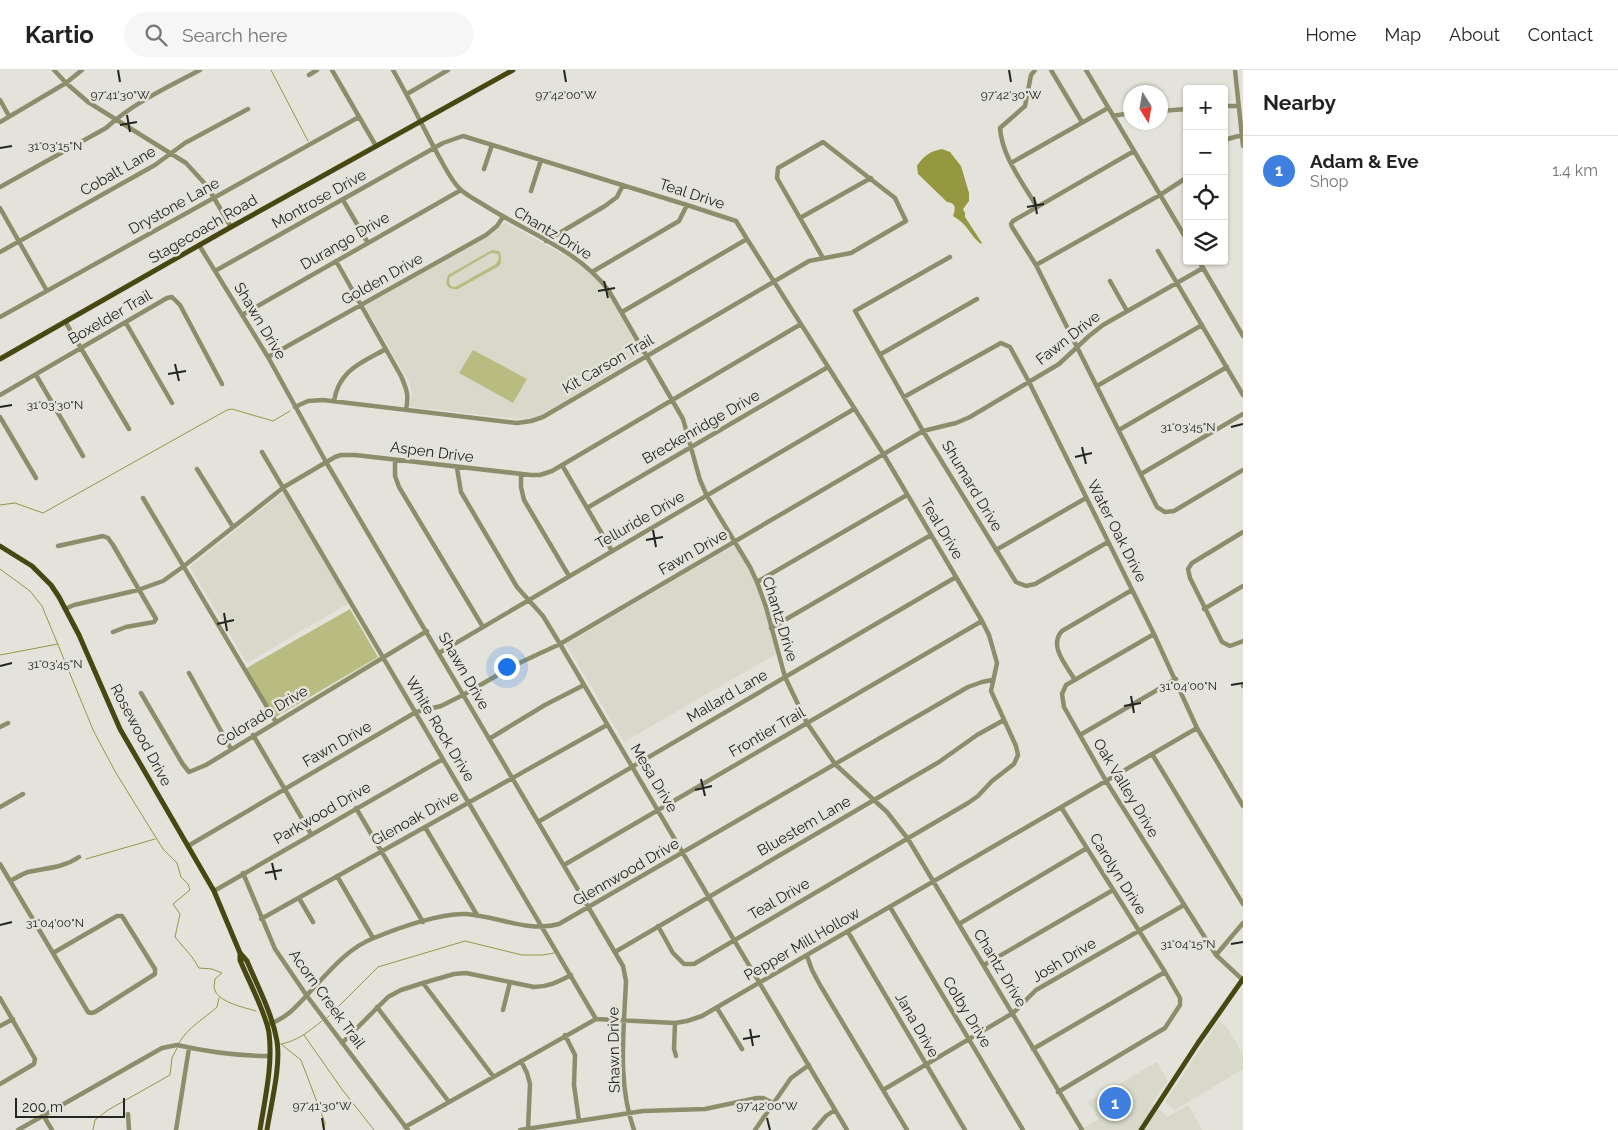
<!DOCTYPE html>
<html lang="en">
<head>
<meta charset="utf-8">
<style>
	:root { --surface:#fff; --page:#f6f6f6; --text:#222; --muted:#767676; --line:#e0e0e0; --accent:#be4aa3 }
	body { margin:0; font-family:Raleway,sans-serif; background:var(--page); color:var(--text) }
	.controls { position:absolute; right:15px; top:15px; display:grid; overflow:hidden; border-radius:5px; box-shadow:0 1px 4px #0004 }
	.controls button { width:45px; height:45px; display:grid; place-items:center; padding:0; border:0; border-bottom:1px solid var(--line); background:var(--surface); color:var(--text); font:25px sans-serif }
	.compass { position:absolute; left:1123px; top:15px; width:45px; height:45px; border-radius:50%; background:var(--surface); box-shadow:0 1px 4px #0004; rotate:169deg }
	.scale { position:absolute; left:15px; bottom:12px; width:110px; box-sizing:border-box; padding-left:5px; border:2px solid #242522; border-top:0; font-size:14px; line-height:18px; white-space:nowrap; color:#242522; -webkit-text-stroke:4px #e3e3db; paint-order:stroke }
	.you { position:absolute; left:506px; top:596px; width:18px; height:18px; margin:-12px; border:4px solid #fff; border-radius:50%; background:#1a73e8; box-shadow:0 0 0 8px #1a73e833 }
	.badge { display:grid; place-items:center; width:32px; height:32px; border-radius:50%; background:var(--accent); color:#fff; font-size:16px; font-weight:700 }
	.pin { position:absolute; translate:-50% -50%; border:2px solid #fff; box-shadow:0 1px 5px #0006 }
	.list { margin:0; padding:0; list-style:none }
	h2 { display:flex; justify-content:space-between; align-items:center; height:65px; margin:0; padding:0 20px; font-size:21px }
	h2 small { font-size:16px; font-weight:400; color:var(--muted) }
	.list li { display:grid; grid-template-columns:32px 1fr auto; gap:15px; align-items:center; box-sizing:border-box; height:70px; padding:0 20px; border-top:1px solid var(--line) }
	.list b { display:block; font-size:19px; white-space:nowrap }
	.list p { margin:0; font-size:16px; white-space:nowrap; color:var(--muted) }
	.list em { font-size:16px; font-style:normal; color:var(--muted) }
	.icon { flex:none; width:28px; height:28px; fill:none; stroke:currentColor; stroke-width:2; stroke-linecap:round; stroke-linejoin:round }
	.map { position:relative; flex:none; width:1243px; height:1060px; overflow:hidden }
	header { display:flex; align-items:center; gap:30px; box-sizing:border-box; height:70px; padding:0 25px; background:var(--surface); border-bottom:1px solid var(--line) }
	header strong { font-size:24px }
	nav { display:flex; gap:28px; margin-inline-start:auto; font-size:18px }
	.search { width:350px; height:45px; background:var(--page); display:flex; align-items:center; gap:12px; box-sizing:border-box; padding:0 18px; border-radius:28px; color:var(--muted); font-size:19px }
	main { display:flex }
	aside { flex:1; background:var(--surface) }
	.map>svg:first-child { display:block }
	.built { fill:#d8d9ca }
	.green { fill:#b9bc81; fill-rule:evenodd }
	.water { fill:#959841 }
	.lines { fill:none; stroke-linecap:round; stroke-linejoin:round }
	.stream { stroke:#959841; stroke-width:1 }
	.minor { stroke:#8c8e6b; stroke-width:4.5 }
	.major { stroke:#474811; stroke-width:5 }
	.ticks { fill:none; stroke:#242522; stroke-width:2 }
	.labels { text-anchor:middle; dominant-baseline:central; stroke-width:5; stroke-linejoin:round; paint-order:stroke }
	.street-label { font-size:15px; fill:#242522; stroke:#e3e3db }
	.ticks-label { font-size:12px; text-anchor:middle; fill:#242522; stroke:#e3e3db; stroke-width:5; stroke-linejoin:round; paint-order:stroke }
</style>
</head>
<body>
<header>
<strong>Kartio</strong>
<div class="search"><svg class="icon" aria-label="search" viewBox="0 0 24 24"><circle cx="10" cy="10" r="6"/><path d="M15 15l6 6"/></svg>Search here</div>
<nav><a>Home</a><a>Map</a><a>About</a><a>Contact</a></nav>
</header>
<main>
<div class="map">
<svg width="1243" height="1060" viewBox="0 0 1243 1060">
	<rect width="100%" height="100%" fill="#e3e3db"/>
	<path class="built" d="M505,152l66,37 17,12 12,12 7,10 35,61 -99,60 -12,4 -13,1 -108,-12 2,-14 -2,-9 -45,-78 129,-73z
		M283,422l66,111 -102,60 -57,-96z
		M735,475l12,21 11,23 9,26 9,39 -152,88 -58,-98z
		M1219,950l11,12 13,22v15l-68,41 -10,-8z
		M1157,992l11,19 -16,22 15,14 21,-12 14,25h-122l19,-11 -11,-17z"/>
	<path class="green" d="M492,180l7,1 2,4v8l-2,3 -41,23c-6,1 -11,-1 -12,-7l2,-7zM491,183l7,1 1,4 -3,6 -39,22 -4,1 -3,-2 -1,-5 1,-3z
		M473,280l54,29 -14,24 -54,-30z
		M350,539l28,48 -104,61 -29,-49z"/>
	<path class="water" d="M942,79l8,3 11,14 8,27v8l-6,8 2,4v4l17,26 -1,1c-12,-9 -12,-19 -28,-28 3,-8 3,-13 -6,-14l-29,-28 -1,-8c6,-10 14,-15 25,-17z"/>
	<g class="lines">
		<path class="stream" d="M271,0l37,71
			M0,435l15,-2 28,10 184,-103 5,-1 41,12 17,-10
			M0,499l30,22 12,15 52,126 22,41 47,76 14,14 4,14 7,7 2,6 -17,14 7,10 -5,23 17,20 7,11 13,1 10,4 -7,6c0,3 -1,5 -1,8 2,15 29,20 42,24
			M0,585l58,-11
			M86,789l69,-20
			M327,948l51,-51 87,-26 57,14h21l11,-2
			M304,965l37,53 33,42
			M179,973c8,-15 26,-25 38,-36l2,-9
			M281,974l20,16 24,63 -1,7
			M281,974c17,-3 28,-13 41,-23
			M93,1060l2,-10 13,-10 62,-35 2,-17 5,-10"/>
		<path class="minor" d="M54,0l12,13 22,19 98,61 21,23 24,41
			M332,0l44,76
			M393,0c16,28 30,57 45,85 7,12 13,26 23,35 7,6 15,10 23,15 42,27 95,45 125,86l74,128 17,61 7,16 43,71 7,15 9,25 19,70 22,46 28,41 52,48 21,27 174,291
			M1035,0l-4,5 -6,31 -25,22c2,29 23,55 37,79
			M1051,0l31,52
			M1086,0l101,170
			M1235,0l8,76
			M309,5l8,-5
			M407,24l41,-24
			M0,30l9,16
			M1224,36h14
			M1160,41l27,-2
			M1113,46l17,-3
			M0,52l66,-39 16,-13
			M1224,70l18,-5
			M1134,81l-121,70 -2,3 1,3 24,38 121,242 8,5 9,-1 69,-41
			M1011,93l97,-55
			M484,99l8,-24
			M0,117l106,-59c27,-25 62,-41 94,-58
			M531,121l10,-31
			M343,130l25,43
			M0,138l47,83
			M800,148l71,-40
			M546,171l59,-35 12,-9 6,-12
			M199,175l69,112 58,105 297,504 3,15c-2,49 -9,102 8,149
			M1158,181l85,144
			M0,182l155,-87 30,-22 63,-34
			M950,187l-95,54 68,120 93,151 10,4 9,-2 73,-42
			M336,191l65,115c6,14 8,19 5,34
			M1199,191l44,75
			M1036,195l124,-70 23,-15 4,-4
			M215,201l228,-128 20,-7 224,69 49,16 11,18 137,216 98,166 7,14 8,28 -6,28 25,55 2,9 -4,9 -22,17 -14,15 -10,7 -274,161h-10l-11,-11 -15,-27
			M592,202l87,-51 8,-16
			M1110,211l17,30
			M622,242l125,-73
			M242,245l219,-125
			M0,247l359,-200
			M66,253l63,106
			M126,253l46,80
			M881,284l96,-55
			M268,287l218,-122 11,-9 6,-9
			M36,305l47,81
			M1097,316l105,-61
			M0,325l167,-97 5,-1 8,8 42,79
			M904,327l97,-54 9,4 19,35 125,252 43,94 46,78
			M334,331c5,-31 27,-38 52,-52
			M295,337l13,-6 15,-1 194,23 14,-2 12,-4 266,-156 42,-8 55,-32 -11,-23 -72,-56 -45,26 -1,10 46,80
			M0,347l36,61
			M1119,360l108,-63
			M262,382l334,567
			M395,390v16l4,11 84,140
			M562,395l50,86
			M457,398l4,24 56,95 26,29 17,28 174,296 113,190
			M197,399l36,58
			M521,404v13l3,13 45,76
			M1141,404l102,-60
			M143,428l133,224
			M587,438l241,-141
			M1243,462l-51,31 -4,6 2,9 32,64 8,4 13,-5
			M58,476l45,-10 5,2 5,7 43,74 -2,3 -28,5 -13,5
			M996,480l90,-52
			M757,512l150,-87
			M65,539l9,-4 64,-15 25,-9 21,-15 100,-79 51,-30 6,-2h14l176,20h9l12,-4 249,-147
			M1204,539l39,-23
			M771,558l160,-93
			M1154,564l-88,51 -4,9 2,13 42,74 110,174 27,25
			M439,583l415,-244
			M189,603l42,76
			M1075,610c-8,-14 -27,-34 -13,-49l70,-41
			M1243,615v1
			M141,623l41,70 7,9 17,-7 221,-134
			M0,657l8,-4
			M253,665l58,99
			M1080,665l96,-56
			M489,669l56,-34 39,-20
			M1152,684l91,150
			M0,737l23,-13
			M356,738l67,114
			M538,752l418,-245
			M425,757l52,88
			M188,776l228,-134 25,-6 22,-11 52,-30 45,-21 363,-213 33,-8 14,-6 89,-53 30,-28 14,-11 100,-57
			M0,794l88,148 3,1 4,-1 60,-38v-5l-33,-53h-5l-64,37
			M564,795l418,-244
			M243,803l32,76 32,47 101,134
			M337,806l36,62
			M10,811c6,-3 12,-7 18,-9 18,-4 35,-4 51,-15
			M214,821l229,-132
			M299,828l14,24
			M890,837l133,223
			M261,849l346,-194
			M959,854l128,-76
			M848,862l117,198
			M615,882l259,-152 65,-38 38,-27 27,-15
			M1216,885l27,-32
			M807,886l5,14 8,15 87,145
			M984,895l129,-75
			M423,913l70,93
			M0,928l35,61 -1,5 -34,20
			M377,937l72,95
			M717,938l25,41
			M503,940l7,-28
			M675,953l-1,26 2,7
			M269,954c18,-6 27,-17 39,-30 19,-20 39,-46 66,-56 24,-10 66,-25 92,-24 31,2 63,19 93,10l409,-237 14,-5 10,-2
			M0,956l13,-7
			M565,965l10,20 -1,30 5,36
			M342,973l46,-46 13,-7 22,-7 31,-9 12,-1 68,14c14,0 24,-5 37,-12
			M1033,979l132,-77
			M521,991l6,12 3,11 -2,45
			M883,1020l130,-77 23,-23 148,-85
			M1058,1022l107,-64 15,-23v-7l-15,-26 -104,-165
			M128,1044l1,16
			M43,1045l9,15
			M405,1057l191,-108 79,4 12,-2 15,-5 495,-288
			M18,1060l144,-82 15,-3c31,7 61,11 93,11
			M176,1060l13,-82
			M520,1060l123,-19 62,-2 52,-11h6l10,5
			M755,1060l36,-52 18,-13
			M814,1060l12,-14 9,-6"/>
		<path class="major" d="M0,289l231,-132 282,-157
			M0,476l32,20 19,19 8,12 20,38 41,94 94,162 26,62 7,8c11,26 25,52 30,80 4,25 -6,63 -10,89
			M240,883v7c8,20 26,53 29,73 4,32 -4,65 -9,97
			M1141,1060l57,-87 45,-64"/>
	</g>
	<path class="ticks" d="M118,0l2,12M564,0l2,12M1009,0l2,12M127,45l3,17M120,55l17,-3M0,78l12,-2M1034,127l3,17M1027,137l17,-3M604,211l4,17M598,221l17,-3M175,294l4,17M168,304l18,-3M0,337l12,-2M1231,357l12,-3M1082,377l4,17M1075,387l17,-4M653,460l3,17M646,470l17,-3M224,543l3,18M217,554l17,-4M0,596l12,-3M1231,615l12,-2M1131,626l3,17M1124,636l17,-3M701,709l4,17M695,720l17,-4M272,793l4,17M265,803l17,-3M0,855l12,-3M1231,874l12,-2M750,959l3,17M743,969l17,-3M322,1048l2,12M767,1048l3,12"/>
	<g class="labels">
		<g class="street-label">
			<text transform="translate(118 101) rotate(-30)">Cobalt Lane</text>
			<text transform="translate(692 124) rotate(18)">Teal Drive</text>
			<text transform="translate(319 129) rotate(-29)">Montrose Drive</text>
			<text transform="translate(174 136) rotate(-29)">Drystone Lane</text>
			<text transform="translate(203 159) rotate(-30)">Stagecoach Road</text>
			<text transform="translate(553 163) rotate(31)">Chantz Drive</text>
			<text transform="translate(345 171) rotate(-30)">Durango Drive</text>
			<text transform="translate(382 209) rotate(-29)">Golden Drive</text>
			<text transform="translate(110 247) rotate(-30)">Boxelder Trail</text>
			<text transform="translate(260 251) rotate(59)">Shawn Drive</text>
			<text transform="translate(1068 268) rotate(-38)">Fawn Drive</text>
			<text transform="translate(608 294) rotate(-30)">Kit Carson Trail</text>
			<text transform="translate(701 357) rotate(-30)">Breckenridge Drive</text>
			<text transform="translate(432 382) rotate(7)">Aspen Drive</text>
			<text transform="translate(972 416) rotate(59)">Shumard Drive</text>
			<text transform="translate(640 450) rotate(-30)">Telluride Drive</text>
			<text transform="translate(942 459) rotate(59)">Teal Drive</text>
			<text transform="translate(1117 461) rotate(63)">Water Oak Drive</text>
			<text transform="translate(693 482) rotate(-30)">Fawn Drive</text>
			<text transform="translate(780 549) rotate(73)">Chantz Drive</text>
			<text transform="translate(464 601) rotate(60)">Shawn Drive</text>
			<text transform="translate(727 626) rotate(-30)">Mallard Lane</text>
			<text transform="translate(262 646) rotate(-31)">Colorado Drive</text>
			<text transform="translate(440 659) rotate(59)">White Rock Drive</text>
			<text transform="translate(767 662) rotate(-30)">Frontier Trail</text>
			<text transform="translate(141 665) rotate(62)">Rosewood Drive</text>
			<text transform="translate(337 674) rotate(-30)">Fawn Drive</text>
			<text transform="translate(654 708) rotate(59)">Mesa Drive</text>
			<text transform="translate(1126 718) rotate(59)">Oak Valley Drive</text>
			<text transform="translate(322 743) rotate(-30)">Parkwood Drive</text>
			<text transform="translate(415 748) rotate(-29)">Glenoak Drive</text>
			<text transform="translate(804 756) rotate(-30)">Bluestem Lane</text>
			<text transform="translate(626 802) rotate(-30)">Glennwood Drive</text>
			<text transform="translate(1118 804) rotate(58)">Carolyn Drive</text>
			<text transform="translate(779 829) rotate(-30)">Teal Drive</text>
			<text transform="translate(802 874) rotate(-30)">Pepper Mill Hollow</text>
			<text transform="translate(1064 890) rotate(-31)">Josh Drive</text>
			<text transform="translate(1000 898) rotate(59)">Chantz Drive</text>
			<text transform="translate(327 929) rotate(54)">Acorn Creek Trail</text>
			<text transform="translate(967 942) rotate(59)">Colby Drive</text>
			<text transform="translate(917 955) rotate(60)">Jana Drive</text>
			<text transform="translate(614 980) rotate(-91)">Shawn Drive</text>
		</g>
	</g>
	<g class="ticks-label">
		<text x="120" y="29">97°41'30"W</text>
		<text x="566" y="29">97°42'00"W</text>
		<text x="1011" y="29">97°42'30"W</text>
		<text x="55" y="80">31°03'15"N</text>
		<text x="55" y="339">31°03'30"N</text>
		<text x="1188" y="361">31°03'45"N</text>
		<text x="55" y="598">31°03'45"N</text>
		<text x="1188" y="620">31°04'00"N</text>
		<text x="55" y="857">31°04'00"N</text>
		<text x="1188" y="878">31°04'15"N</text>
		<text x="322" y="1040">97°41'30"W</text>
		<text x="767" y="1040">97°42'00"W</text>
	</g>
</svg>
<div class="controls">
<button>+</button>
<button>−</button>
<button><svg class="icon" aria-label="locate" viewBox="0 0 24 24"><circle cx="12" cy="12" r="6"/><path d="M12 2v4M12 18v4M2 12h4M18 12h4"/></svg></button>
<button><svg class="icon" aria-label="layers" viewBox="0 0 24 24"><path d="M12 4l9 5-9 5-9-5zM3 14l9 5 9-5"/></svg></button>
</div>
<svg class="compass" viewBox="-18 -18 36 36"><path d="M0-13l5 13h-10z" fill="#e53935"/><path d="M0 13l5-13h-10z" fill="#767676"/></svg>
<div class="scale">200 m</div>
<div class="you"></div>
<div class="pin badge" style="left:1115px;top:1033px;background:#3f7fe0">1</div>
</div>
<aside>
<h2>Nearby<small></small></h2>
<ul class="list">
<li><span class="badge" style="background:#3f7fe0">1</span><div><b>Adam &amp; Eve</b><p>Shop</p></div><em>1.4 km</em></li>
</ul>
</aside>
</main>
</body>
</html>
